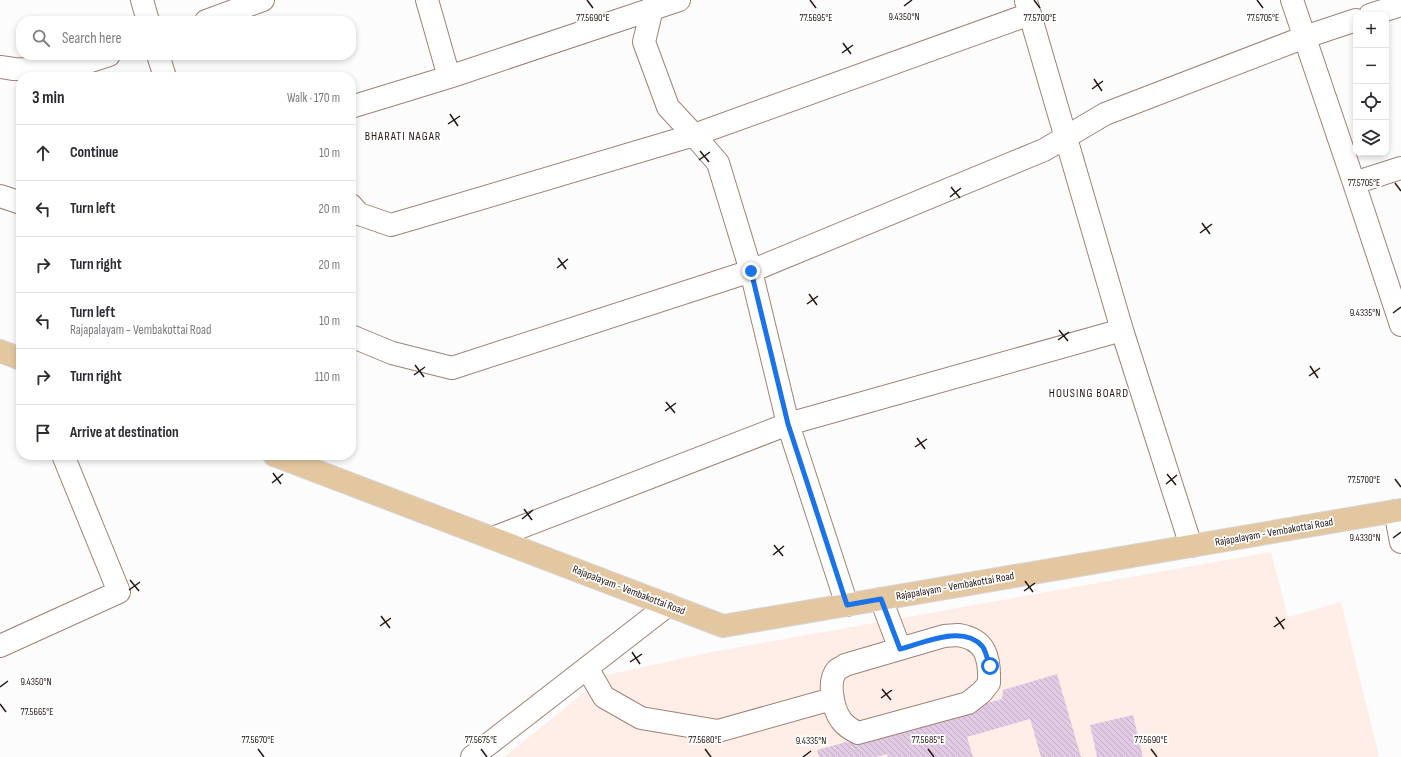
<!DOCTYPE html>
<html lang="en">
<head>
<meta charset="utf-8">
<style>
	:root { --surface:#fff; --page:#f7f7f7; --text:#2b2b33; --muted:#7c7c81; --line:#e1e1e2 }
	body { margin:0; font-family:"Sofia Sans Condensed",sans-serif; background:var(--page); color:var(--text) }
	.controls { position:absolute; right:12px; top:12px; display:grid; overflow:hidden; border-radius:8px; box-shadow:0 2px 6px #0003 }
	.controls button { width:36px; height:36px; display:grid; place-items:center; padding:0; border:0; border-bottom:1px solid var(--line); background:var(--surface); color:var(--text); font:20px sans-serif }
	.stop { position:absolute; width:12px; height:12px; margin:-9px; border:3px solid #1a73e8; border-radius:50%; background:#fff }
	.stop.end { background:#1a73e8; border-color:#fff; box-shadow:0 1px 4px #0008 }
	.list { margin:0; padding:0; list-style:none }
	h2 { display:flex; justify-content:space-between; align-items:center; height:52px; margin:0; padding:0 16px; font-size:17px }
	h2 small { font-size:13px; font-weight:400; color:var(--muted) }
	.list li { display:grid; grid-template-columns:26px 1fr auto; gap:12px; align-items:center; box-sizing:border-box; height:56px; padding:0 16px; border-top:1px solid var(--line) }
	.list b { display:block; font-size:15px; white-space:nowrap }
	.list p { margin:0; font-size:13px; white-space:nowrap; color:var(--muted) }
	.list em { font-size:13px; font-style:normal; color:var(--muted) }
	.icon { flex:none; width:22px; height:22px; fill:none; stroke:currentColor; stroke-width:2; stroke-linecap:round; stroke-linejoin:round }
	.map { position:relative; flex:none; width:1401px; height:757px; overflow:hidden }
	.search { position:absolute; background:var(--surface); box-shadow:0 2px 6px #0003; left:16px; top:16px; width:340px; height:44px; display:flex; align-items:center; gap:10px; box-sizing:border-box; padding:0 14px; border-radius:16px; color:var(--muted); font-size:15px }
	.panel { position:absolute; background:var(--surface); box-shadow:0 2px 6px #0003; left:16px; top:72px; width:340px; height:388px; border-radius:16px }
	.map>svg:first-child { display:block }
	.built { fill:#ffeee7 }
	.building { fill:url(#building-back-hatch) }
	.lines { fill:none; stroke-linecap:round; stroke-linejoin:round }
	.minor-casing { stroke:#9f8275; stroke-width:24 }
	.major-casing { stroke:#d8d5d5; stroke-width:24 }
	.minor { stroke:#fff; stroke-width:22 }
	.major { stroke:#e3c7a0; stroke-width:22 }
	.route { stroke:#1a73e8; stroke-width:5 }
	.ticks { fill:none; stroke:#241813; stroke-width:1.5 }
	.labels { text-anchor:middle; dominant-baseline:central; stroke-width:3.5; stroke-linejoin:round; paint-order:stroke }
	.street-label { font-size:11px; fill:#241813; stroke:#fff }
	.neighbourhood-label { font-size:12px; letter-spacing:1px; fill:#241813; stroke:#fff }
	.ticks-label { font-size:10px; text-anchor:middle; fill:#241813; stroke:#fff; stroke-width:3.5; stroke-linejoin:round; paint-order:stroke }
</style>
</head>
<body>
<div class="map">
<svg width="1401" height="757" viewBox="0 0 1401 757">
	<defs>
		<pattern id="building-back-hatch" width="6" height="6" patternUnits="userSpaceOnUse"><rect width="6" height="6" fill="#e1cae3"/><path d="M-1 5l2 2M0 0l6 6M5-1l2 2" fill="none" stroke="#c1adc2"/></pattern>
	</defs>
	<rect width="100%" height="100%" fill="#fcfcfc"/>
	<path class="built" d="M1271,552l17,65 53,-15 38,155h-875l102,-82 106,-23z"/>
	<path class="building" d="M1057,674l24,83h-40l-11,-38 -63,18 6,20h-85l-1,-3 -11,3h-57l-2,-7 185,-51 1,-9z
		M1133,715l10,42h-46l-7,-32z"/>
	<g class="lines">
		<g class="minor-casing">
			<path id="minor" d="M142,0l6,21
				M427,0l22,77
				M654,0l-10,42 24,65 26,28 24,28 33,108 37,153 59,181
				M1292,0l62,183 47,142
				M1026,1l96,329
				M1370,15l31,-10
				M206,21l57,-21
				M158,55l7,22
				M0,67l14,2 49,1 46,-15
				M351,107l98,-30 230,-77
				M1354,183l47,-15
				M0,196l21,7
				M351,205l8,9 32,11 303,-90 336,-121
				M351,336l41,17 60,15 299,-97 293,-121 61,-36 200,-77 51,-17
				M1395,511l6,31
				M493,538l295,-114 334,-94 69,216
				M881,599l19,50
				M958,635c28,4 32,23 31,48l-7,9 -14,11 -110,30c-6,-3 -13,-7 -17,-13 -8,-11 -14,-39 -4,-50 2,-2 6,-3 8,-5l99,-29z
				M0,646l119,-54 -56,-137
				M587,668l17,29 37,21 77,13 114,-32
				M472,757l196,-152"/>
		</g>
		<g class="major-casing">
			<path id="major" d="M0,351l21,8
				M274,455l449,171 678,-116"/>
		</g>
		<use href="#minor" class="minor"/>
		<use href="#major" class="major"/>
	</g>
	<g class="lines">
		<path class="route" d="M751,271l37,153 59,181 34,-6 19,50c23,-6 63,-25 82,-3 4,4 5,14 8,20"/>
	</g>
	<path class="ticks" d="M587,0l6,8M810,0l6,8M1034,0l6,8M1257,0l6,8M904,6l8,-6M843,43l8,11M842,53l11,-8M1094,79l8,12M1092,89l11,-8M450,114l8,12M448,124l12,-8M700,151l9,11M699,160l11,-8M1395,183l6,8M951,187l9,11M950,197l11,-9M1202,223l8,11M1200,233l12,-9M558,258l8,11M557,268l11,-9M809,294l8,11M807,304l11,-8M1393,313l8,-6M1059,330l9,11M1058,340l11,-8M415,365l9,12M1310,366l8,12M414,375l11,-8M1309,376l11,-8M666,402l9,11M665,411l11,-8M917,438l8,11M915,447l12,-8M273,473l8,11M1167,474l9,11M1395,479l6,8M272,483l11,-9M1166,484l11,-9M524,509l8,11M522,519l11,-9M1393,538l8,-6M774,545l9,11M773,555l11,-9M130,580l9,11M1025,581l8,11M129,590l11,-8M1024,591l11,-8M381,616l9,12M1276,617l8,12M380,626l11,-8M1274,627l11,-8M632,652l8,12M630,662l12,-8M0,687l8,-6M882,689l9,11M881,698l11,-8M0,704l6,8M258,749l6,8M481,749l6,8M705,749l6,8M928,749l6,8M1151,749l6,8M803,757l8,-6"/>
	<g class="labels">
		<g class="street-label">
			<text transform="translate(1274 532) rotate(-10)">Rajapalayam - Vembakottai Road</text>
			<text transform="translate(955 586) rotate(-10)">Rajapalayam - Vembakottai Road</text>
			<text transform="translate(629 590) rotate(21)">Rajapalayam - Vembakottai Road</text>
		</g>
		<g class="neighbourhood-label">
			<text x="403" y="136">BHARATI NAGAR</text>
			<text x="1089" y="393">HOUSING BOARD</text>
		</g>
	</g>
	<g class="ticks-label">
		<text x="904" y="20">9.4350°N</text>
		<text x="593" y="21">77.5690°E</text>
		<text x="816" y="21">77.5695°E</text>
		<text x="1040" y="21">77.5700°E</text>
		<text x="1263" y="21">77.5705°E</text>
		<text x="1364" y="186">77.5705°E</text>
		<text x="1365" y="316">9.4335°N</text>
		<text x="1364" y="483">77.5700°E</text>
		<text x="1365" y="541">9.4330°N</text>
		<text x="36" y="685">9.4350°N</text>
		<text x="37" y="715">77.5665°E</text>
		<text x="258" y="743">77.5670°E</text>
		<text x="481" y="743">77.5675°E</text>
		<text x="705" y="743">77.5680°E</text>
		<text x="928" y="743">77.5685°E</text>
		<text x="1151" y="743">77.5690°E</text>
		<text x="811" y="744">9.4335°N</text>
	</g>
</svg>
<div class="controls">
<button>+</button>
<button>−</button>
<button><svg class="icon" aria-label="locate" viewBox="0 0 24 24"><circle cx="12" cy="12" r="6"/><path d="M12 2v4M12 18v4M2 12h4M18 12h4"/></svg></button>
<button><svg class="icon" aria-label="layers" viewBox="0 0 24 24"><path d="M12 4l9 5-9 5-9-5zM3 14l9 5 9-5"/></svg></button>
</div>
<div class="stop" style="left:990px;top:666px"></div>
<div class="stop end" style="left:751px;top:271px"></div>
<div class="search"><svg class="icon" aria-label="search" viewBox="0 0 24 24"><circle cx="10" cy="10" r="6"/><path d="M15 15l6 6"/></svg>Search here</div>
<section class="panel">
<h2>3 min<small>Walk · 170 m</small></h2>
<ul class="list">
<li><svg class="icon" aria-label="ahead" viewBox="0 0 24 24"><path d="M12 20V5M6 11l6-6 6 6"/></svg><div><b>Continue</b></div><em>10 m</em></li>
<li><svg class="icon" aria-label="left" viewBox="0 0 24 24"><path d="M17 20v-9H6M10 6l-5 5 5 5"/></svg><div><b>Turn left</b></div><em>20 m</em></li>
<li><svg class="icon" aria-label="right" viewBox="0 0 24 24"><path d="M7 20v-9h11M14 6l5 5-5 5"/></svg><div><b>Turn right</b></div><em>20 m</em></li>
<li><svg class="icon" aria-label="left" viewBox="0 0 24 24"><path d="M17 20v-9H6M10 6l-5 5 5 5"/></svg><div><b>Turn left</b><p>Rajapalayam - Vembakottai Road</p></div><em>10 m</em></li>
<li><svg class="icon" aria-label="right" viewBox="0 0 24 24"><path d="M7 20v-9h11M14 6l5 5-5 5"/></svg><div><b>Turn right</b></div><em>110 m</em></li>
<li><svg class="icon" aria-label="arrive" viewBox="0 0 24 24"><path d="M6 21V4h12l-3 4 3 4H6"/></svg><div><b>Arrive at destination</b></div></li>
</ul>
</section>
</div>
</body>
</html>
